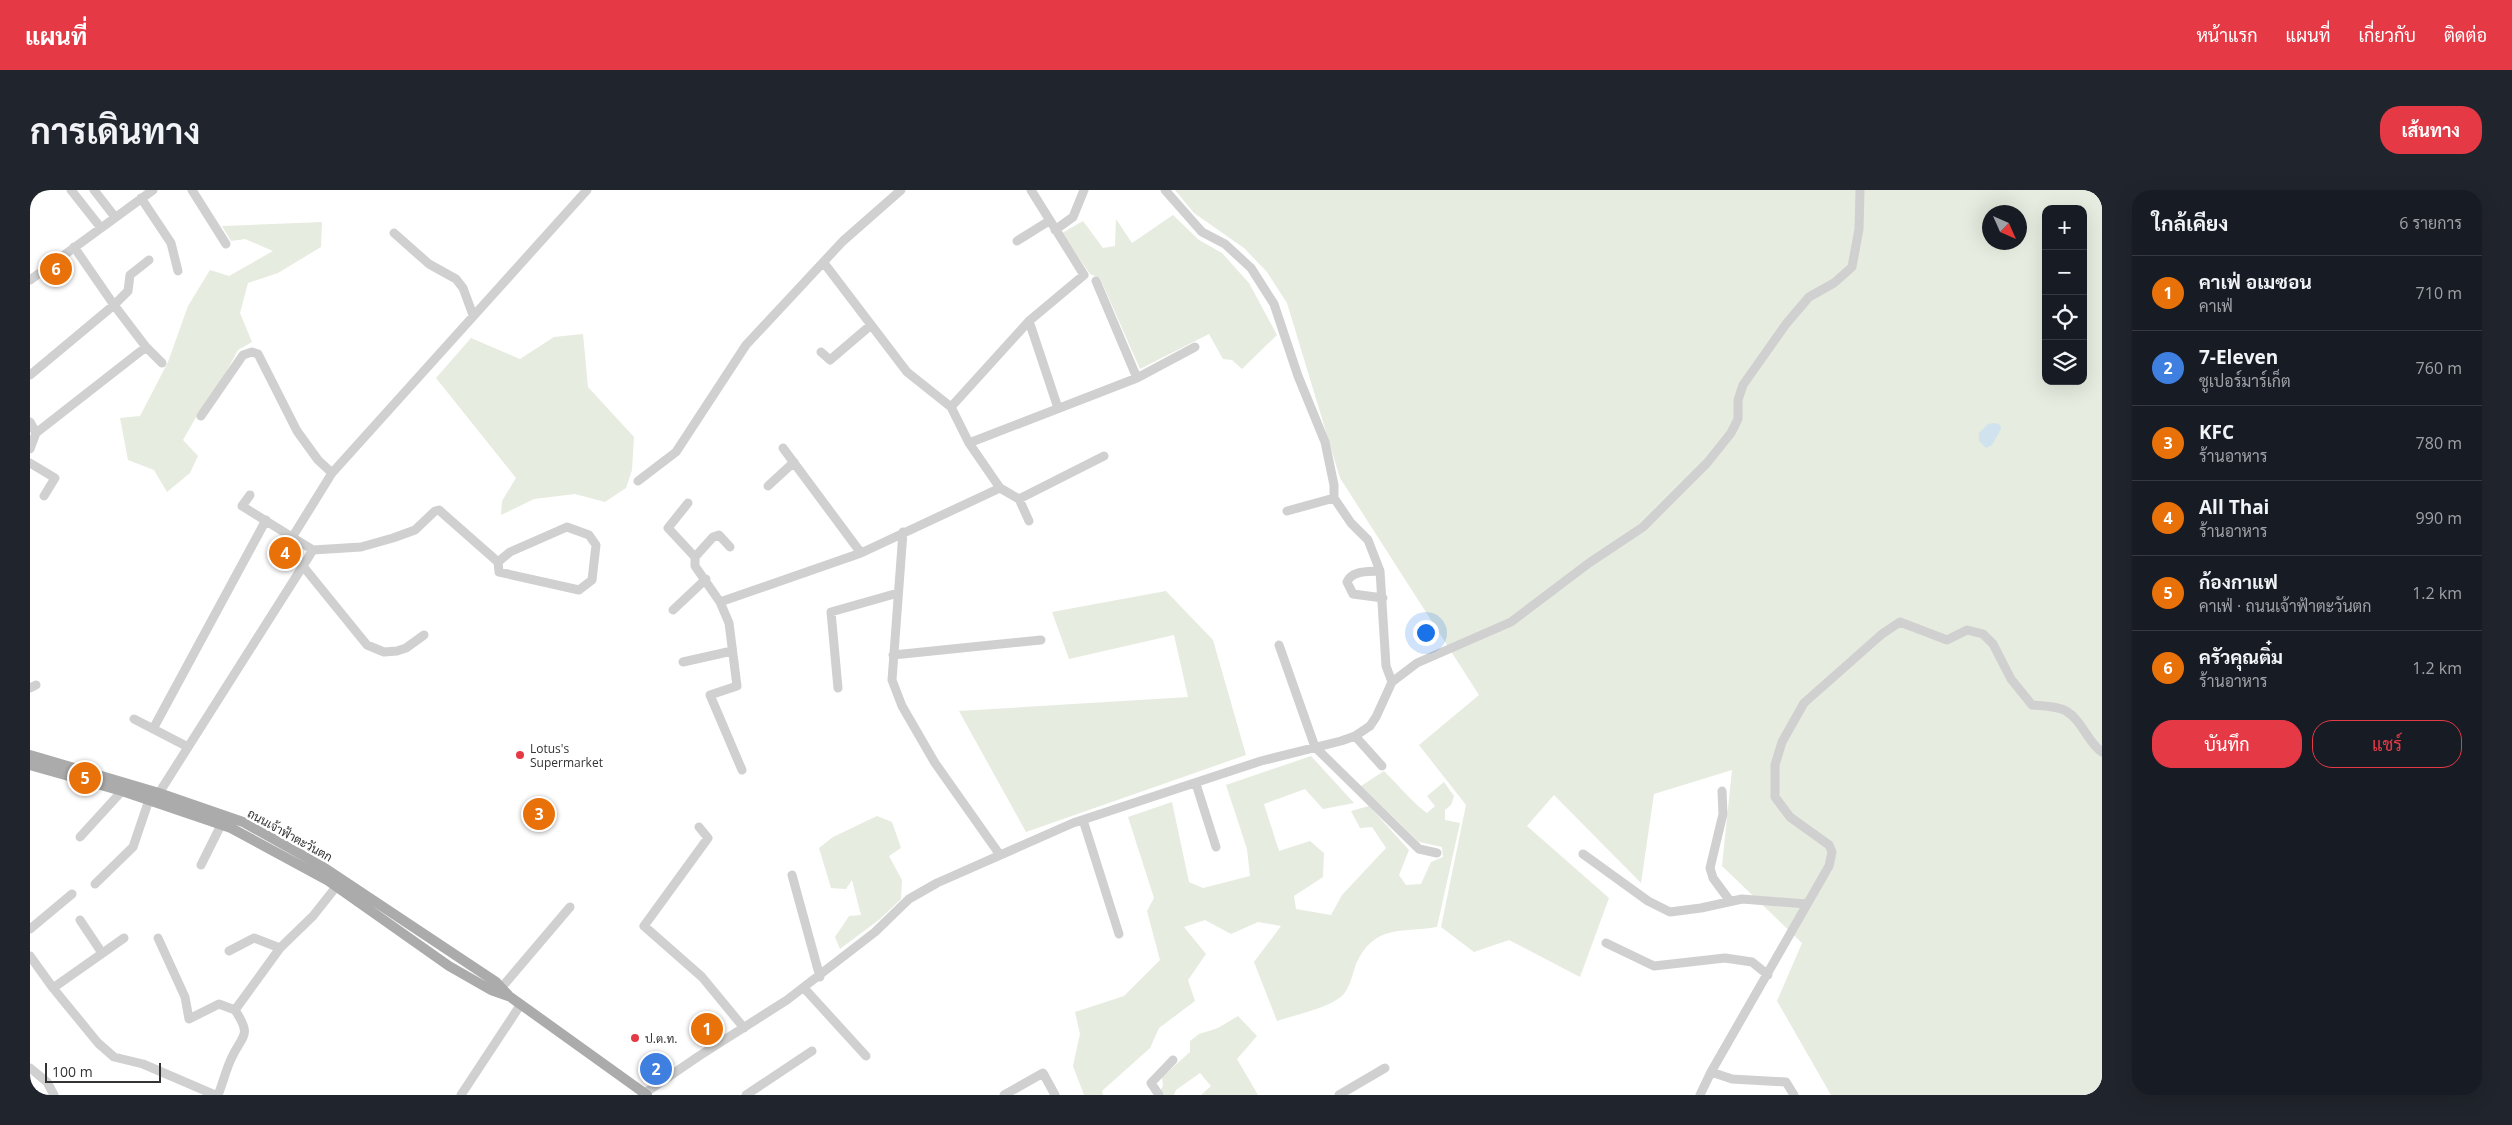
<!DOCTYPE html>
<html lang="th">
<head>
<meta charset="utf-8">
<style>
	:root { --surface:#171b24; --page:#20242c; --text:#f1f3f6; --muted:#9ea1a6; --line:#363941; --accent:#e63946 }
	body { margin:0; font-family:"Open Sans",Sarabun,sans-serif; background:var(--page); color:var(--text) }
	.controls { position:absolute; right:15px; top:15px; display:grid; overflow:hidden; border-radius:10px; box-shadow:0 5px 20px #0002 }
	.controls button { width:45px; height:45px; display:grid; place-items:center; padding:0; border:0; border-bottom:1px solid var(--line); background:var(--surface); color:var(--text); font:25px sans-serif }
	.compass { position:absolute; left:1952px; top:15px; width:45px; height:45px; border-radius:50%; background:var(--surface); box-shadow:0 5px 20px #0002; rotate:135deg }
	.scale { position:absolute; left:15px; bottom:12px; width:116px; box-sizing:border-box; padding-left:5px; border:2px solid #333; border-top:0; font-size:14px; line-height:18px; white-space:nowrap; color:#333; -webkit-text-stroke:4px #fff; paint-order:stroke }
	.you { position:absolute; left:1395px; top:442px; width:18px; height:18px; margin:-12px; border:4px solid #fff; border-radius:50%; background:#1a73e8; box-shadow:0 0 0 8px #1a73e833 }
	.badge { display:grid; place-items:center; width:32px; height:32px; border-radius:50%; background:var(--accent); color:#fff; font-size:16px; font-weight:700 }
	.pin { position:absolute; translate:-50% -50%; border:2px solid #fff; box-shadow:0 1px 5px #0006 }
	.list { margin:0; padding:0; list-style:none }
	h2 { display:flex; justify-content:space-between; align-items:center; height:65px; margin:0; padding:0 20px; font-size:21px }
	h2 small { font-size:16px; font-weight:400; color:var(--muted) }
	.list li { display:grid; grid-template-columns:32px 1fr auto; gap:15px; align-items:center; box-sizing:border-box; height:75px; padding:0 20px; border-top:1px solid var(--line) }
	.list b { display:block; font-size:19px; white-space:nowrap }
	.list p { margin:0; font-size:16px; white-space:nowrap; color:var(--muted) }
	.list em { font-size:16px; font-style:normal; color:var(--muted) }
	.actions { display:flex; gap:10px; padding:15px 20px }
	.actions a { flex:1; padding:11px 0; border:1px solid var(--accent); border-radius:20px; text-align:center; font-size:18px; color:var(--accent) }
	.actions .main { background:var(--accent); color:#fff }
	.icon { flex:none; width:28px; height:28px; fill:none; stroke:currentColor; stroke-width:2; stroke-linecap:round; stroke-linejoin:round }
	.map { position:relative; flex:none; width:2072px; height:905px; overflow:hidden; border-radius:20px }
	header { display:flex; align-items:center; gap:30px; box-sizing:border-box; height:70px; padding:0 25px; background:var(--accent); color:#fff }
	header strong { font-size:24px }
	nav { display:flex; gap:28px; margin-inline-start:auto; font-size:18px }
	.intro { display:flex; align-items:center; justify-content:space-between; box-sizing:border-box; height:120px; padding:0 30px }
	h1 { margin:0; font-size:35px }
	.button { padding:12px 22px; border-radius:20px; background:var(--accent); color:#fff; font-size:18px; font-weight:700 }
	main { display:flex; gap:30px; padding:0 30px }
	aside { flex:1; background:var(--surface); border-radius:20px; box-shadow:0 5px 20px #0002 }
	.map>svg:first-child { display:block }
	.green { fill:#e6ecdf; fill-rule:evenodd }
	.water { fill:#cfe2ee }
	.lines { fill:none; stroke-linecap:round; stroke-linejoin:round }
	.minor { stroke:#d0d0d0; stroke-width:9 }
	.major { stroke:#ababab; stroke-width:10 }
	.poi-dot { fill:#e63946; stroke:#fff; stroke-width:2 }
	.labels { text-anchor:middle; dominant-baseline:central; stroke-width:5; stroke-linejoin:round; paint-order:stroke }
	.poi-label { font-size:12px; fill:#333; stroke:#fff; text-anchor:start }
	.street-label { font-size:12px; fill:#333; stroke:#fff }
</style>
</head>
<body>
<header>
<strong>แผนที่</strong>
<nav><a>หน้าแรก</a><a>แผนที่</a><a>เกี่ยวกับ</a><a>ติดต่อ</a></nav>
</header>
<div class="intro"><h1>การเดินทาง</h1><a class="button">เส้นทาง</a></div>
<main>
<div class="map">
<svg width="2072" height="905" viewBox="0 0 2072 905">
	<rect width="100%" height="100%" fill="#fff"/>
	<path class="green" d="M1145,0h927v905h-271l-54,-94 25,-58 -80,-77 10,-96 -78,24 -13,89 -87,-88 -27,31 82,72 -29,79 -71,-37 -35,12 -33,-25 25,-122 -47,-60 60,-50 -139,-217 -53,-175 -20,-31 -23,-24 -50,-35zM2016,19h37v172h-37zM1960,22h30v30h-30z
		M1143,25l26,25 23,13 27,30 28,52 -35,34 -10,-9 -9,-1 -14,-25 -69,35 -40,-91 -10,-4 -28,-41 21,-12 20,27 12,-2 1,-27 16,24z
		M292,32l-1,25 -43,26 -30,10 -8,30 12,29 -14,8 -21,39 -22,30 -12,21 15,16 -8,17 -23,19 -13,-22 -26,-10 -8,-42 20,-2 28,-54 20,-56 22,-36 19,6 44,-25 -28,-12 -14,2 -9,-15z
		M553,144l5,53 46,50 -2,33 -6,18 -21,14 -30,-8 -41,5 -33,16 1,-14 14,-23 -80,-100 35,-40 49,21 34,-22z
		M1136,401l47,49 33,115 -220,77 -67,-121 229,-14 -14,-62 -105,24 -17,-47z
		M1281,566l43,47 -31,6 -18,-20 -41,15 15,47 31,-10 14,12 -1,24 -29,19 2,13 35,6 11,-20 44,-47 -14,-21 -12,1 -9,-17 18,-5 40,44 -10,25 7,10 15,-1 10,-22 12,-5 -1,-10 -23,-5 -58,-56 23,-15c14,14 29,32 43,42l8,-7 -8,-10 17,-14 10,14 -3,9 -6,5v10l15,3 -23,104c-36,6 -63,-3 -81,37 -3,9 -7,26 -14,32 -14,12 -47,19 -65,25l-23,-59 27,-36 -23,-4 -27,12 -26,-14 -21,7 22,27 -18,26 7,21 -36,27 -9,20 -48,43 1,4h-19l-11,-29 7,-32 -5,-22 49,-16 36,-36 -13,-49 7,-13 -26,-81 44,-15 17,80 14,6 47,-12 -3,-27 -21,-64z
		M847,626l15,6 9,26 -12,8 13,24 -1,19 -21,20 -40,30 -5,-12 14,-21 12,-1 -9,-35 -6,9 -15,-1 -12,-40 14,-11z
		M1208,826l19,20 -20,23 21,36h-57l10,-9 -11,-13 -24,17 -2,5h-10l-5,-3 4,-6 -1,-9 28,-25v-11l9,-7 19,-6z"/>
	<path class="water" d="M1965,233l5,2 1,4 -9,16 -6,3 -7,-7v-8l9,-9z"/>
	<g class="lines">
		<path class="minor" d="M41,0l30,38
			M64,0l21,27
			M162,0l34,54
			M1135,0l37,42 23,12 26,24 23,36 24,72 27,66 9,43v13l17,25 17,17 12,31 6,95 6,16
			M111,8l30,45 7,28
			M1025,40l18,-13 11,-27
			M364,43l35,31 27,15 7,9 10,27
			M987,51l32,-20
			M44,57l40,58 14,-14 2,-16 19,-15
			M794,73l83,109 44,35
			M0,90l123,-90
			M1066,91l41,97
			M999,131l29,87
			M116,157l16,16
			M791,162l9,8 41,-35
			M0,185l84,-70 32,42 -110,86
			M171,226l42,-61 9,-3 6,2 39,77 21,29 14,13
			M0,232l6,11 -6,16
			M939,253l-18,-36 78,-86 55,-46 -53,-85
			M753,258l78,105
			M0,273l25,15 -11,18
			M608,291l38,-29 70,-107 97,-104 58,-51
			M738,296l26,-24
			M970,298l19,11 85,-43
			M220,305l-8,11 71,44 48,-3 32,-9 22,-8 20,-19 4,-1 59,52
			M989,309l10,22
			M658,313l-20,25 27,29v9l25,36 9,21 8,63 -27,9 32,75
			M1257,321l47,-13
			M537,337l22,8 7,10 -4,35 -13,10 -80,-18 -1,-10 12,-10z
			M873,342l-11,148 10,26 33,57 65,92
			M263,346l39,-63 255,-283
			M665,367l18,-20 6,-2 11,12
			M272,375l65,80 17,7 13,-1 9,-3 18,-13
			M1350,381c-11,1 -28,-1 -33,11l6,12 30,4
			M690,412l141,-49 139,-65 -31,-45 168,-65 58,-31
			M643,420l33,-31
			M1249,455l36,102 104,102 18,4
			M863,465l148,-15
			M653,472l49,-11
			M0,498l6,-3
			M808,498l-7,-76 67,-19
			M104,529l54,28
			M123,539l113,-209
			M1325,546l27,30
			M1166,594l20,63
			M1692,601l1,23 -13,54 3,10 17,23
			M129,603l154,-243
			M1053,630l36,114
			M669,637l9,11 -64,88 58,51 42,51
			M50,647l42,-46
			M1553,664l65,47 22,11 31,-4 41,-9 65,5
			M171,675l20,-40
			M762,685l28,102
			M65,694l38,-37 16,-47
			M50,730l22,33
			M0,739l42,-35
			M94,748l-71,50 45,55 16,14 29,7 72,31
			M128,748l27,59 4,22 30,-15 16,6
			M1576,753l48,23 71,-8 27,4 16,13
			M199,761l25,-13 26,10
			M0,766l23,32
			M472,797l68,-80
			M774,798l62,68
			M0,878l17,14 7,13
			M1681,882l21,7 54,3 8,13
			M188,905c5,-12 8,-26 14,-38 11,-23 20,-21 3,-47l45,-62 33,-32 23,-29
			M431,905l60,-91
			M612,905l57,-39 88,-56 88,-68 34,-33 28,-16 136,-60 188,-62 80,-20 14,-5 15,-10 6,-9 16,-35 25,-19 94,-41 78,-59 54,-36 64,-64 24,-30 7,-14v-19l5,-15 43,-61 23,-27 25,-14 18,-16 7,-38 1,-39
			M716,905l66,-44
			M974,905l39,-22 12,22
			M1129,905l-8,-12 22,-23
			M1309,905l46,-27
			M1670,905l11,-23 118,-206 3,-14 -3,-7 -39,-28 -15,-20v-32l7,-23 22,-39 78,-69 18,-12 47,18 20,-10 16,4 10,10 18,35 21,26c9,1 26,1 34,6 17,10 21,31 36,41"/>
		<path class="major" d="M0,565l129,38 84,29 77,43 176,117 13,14 138,99
			M0,575l92,26 109,37 96,52 122,86 42,24 17,6"/>
	</g>
	<g class="poi-dot">
		<circle cx="490" cy="565" r="5"/>
		<circle cx="605" cy="848" r="5"/>
	</g>
	<g class="labels">
		<g class="poi-label">
			<text x="500" y="558">Lotus's<tspan x="500" dy="14">Supermarket</tspan></text>
			<text x="615" y="848">ป.ต.ท.</text>
		</g>
		<g class="street-label">
			<text transform="translate(260 645) rotate(29)">ถนนเจ้าฟ้าตะวันตก</text>
		</g>
	</g>
</svg>
<div class="controls">
<button>+</button>
<button>−</button>
<button><svg class="icon" aria-label="locate" viewBox="0 0 24 24"><circle cx="12" cy="12" r="6"/><path d="M12 2v4M12 18v4M2 12h4M18 12h4"/></svg></button>
<button><svg class="icon" aria-label="layers" viewBox="0 0 24 24"><path d="M12 4l9 5-9 5-9-5zM3 14l9 5 9-5"/></svg></button>
</div>
<svg class="compass" viewBox="-18 -18 36 36"><path d="M0-13l5 13h-10z" fill="#e53935"/><path d="M0 13l5-13h-10z" fill="#9ea1a6"/></svg>
<div class="scale">100 m</div>
<div class="you"></div>
<div class="pin badge" style="left:677px;top:839px;background:#e8710a">1</div>
<div class="pin badge" style="left:626px;top:879px;background:#3f7fe0">2</div>
<div class="pin badge" style="left:509px;top:624px;background:#e8710a">3</div>
<div class="pin badge" style="left:255px;top:363px;background:#e8710a">4</div>
<div class="pin badge" style="left:55px;top:588px;background:#e8710a">5</div>
<div class="pin badge" style="left:26px;top:79px;background:#e8710a">6</div>
</div>
<aside>
<h2>ใกล้เคียง<small>6 รายการ</small></h2>
<ul class="list">
<li><span class="badge" style="background:#e8710a">1</span><div><b>คาเฟ่ อเมซอน</b><p>คาเฟ่</p></div><em>710 m</em></li>
<li><span class="badge" style="background:#3f7fe0">2</span><div><b>7-Eleven</b><p>ซูเปอร์มาร์เก็ต</p></div><em>760 m</em></li>
<li><span class="badge" style="background:#e8710a">3</span><div><b>KFC</b><p>ร้านอาหาร</p></div><em>780 m</em></li>
<li><span class="badge" style="background:#e8710a">4</span><div><b>All Thai</b><p>ร้านอาหาร</p></div><em>990 m</em></li>
<li><span class="badge" style="background:#e8710a">5</span><div><b>ก้องกาแฟ</b><p>คาเฟ่ · ถนนเจ้าฟ้าตะวันตก</p></div><em>1.2 km</em></li>
<li><span class="badge" style="background:#e8710a">6</span><div><b>ครัวคุณติ๋ม</b><p>ร้านอาหาร</p></div><em>1.2 km</em></li>
</ul>
<div class="actions"><a class="main">บันทึก</a><a>แชร์</a></div>
</aside>
</main>
</body>
</html>
